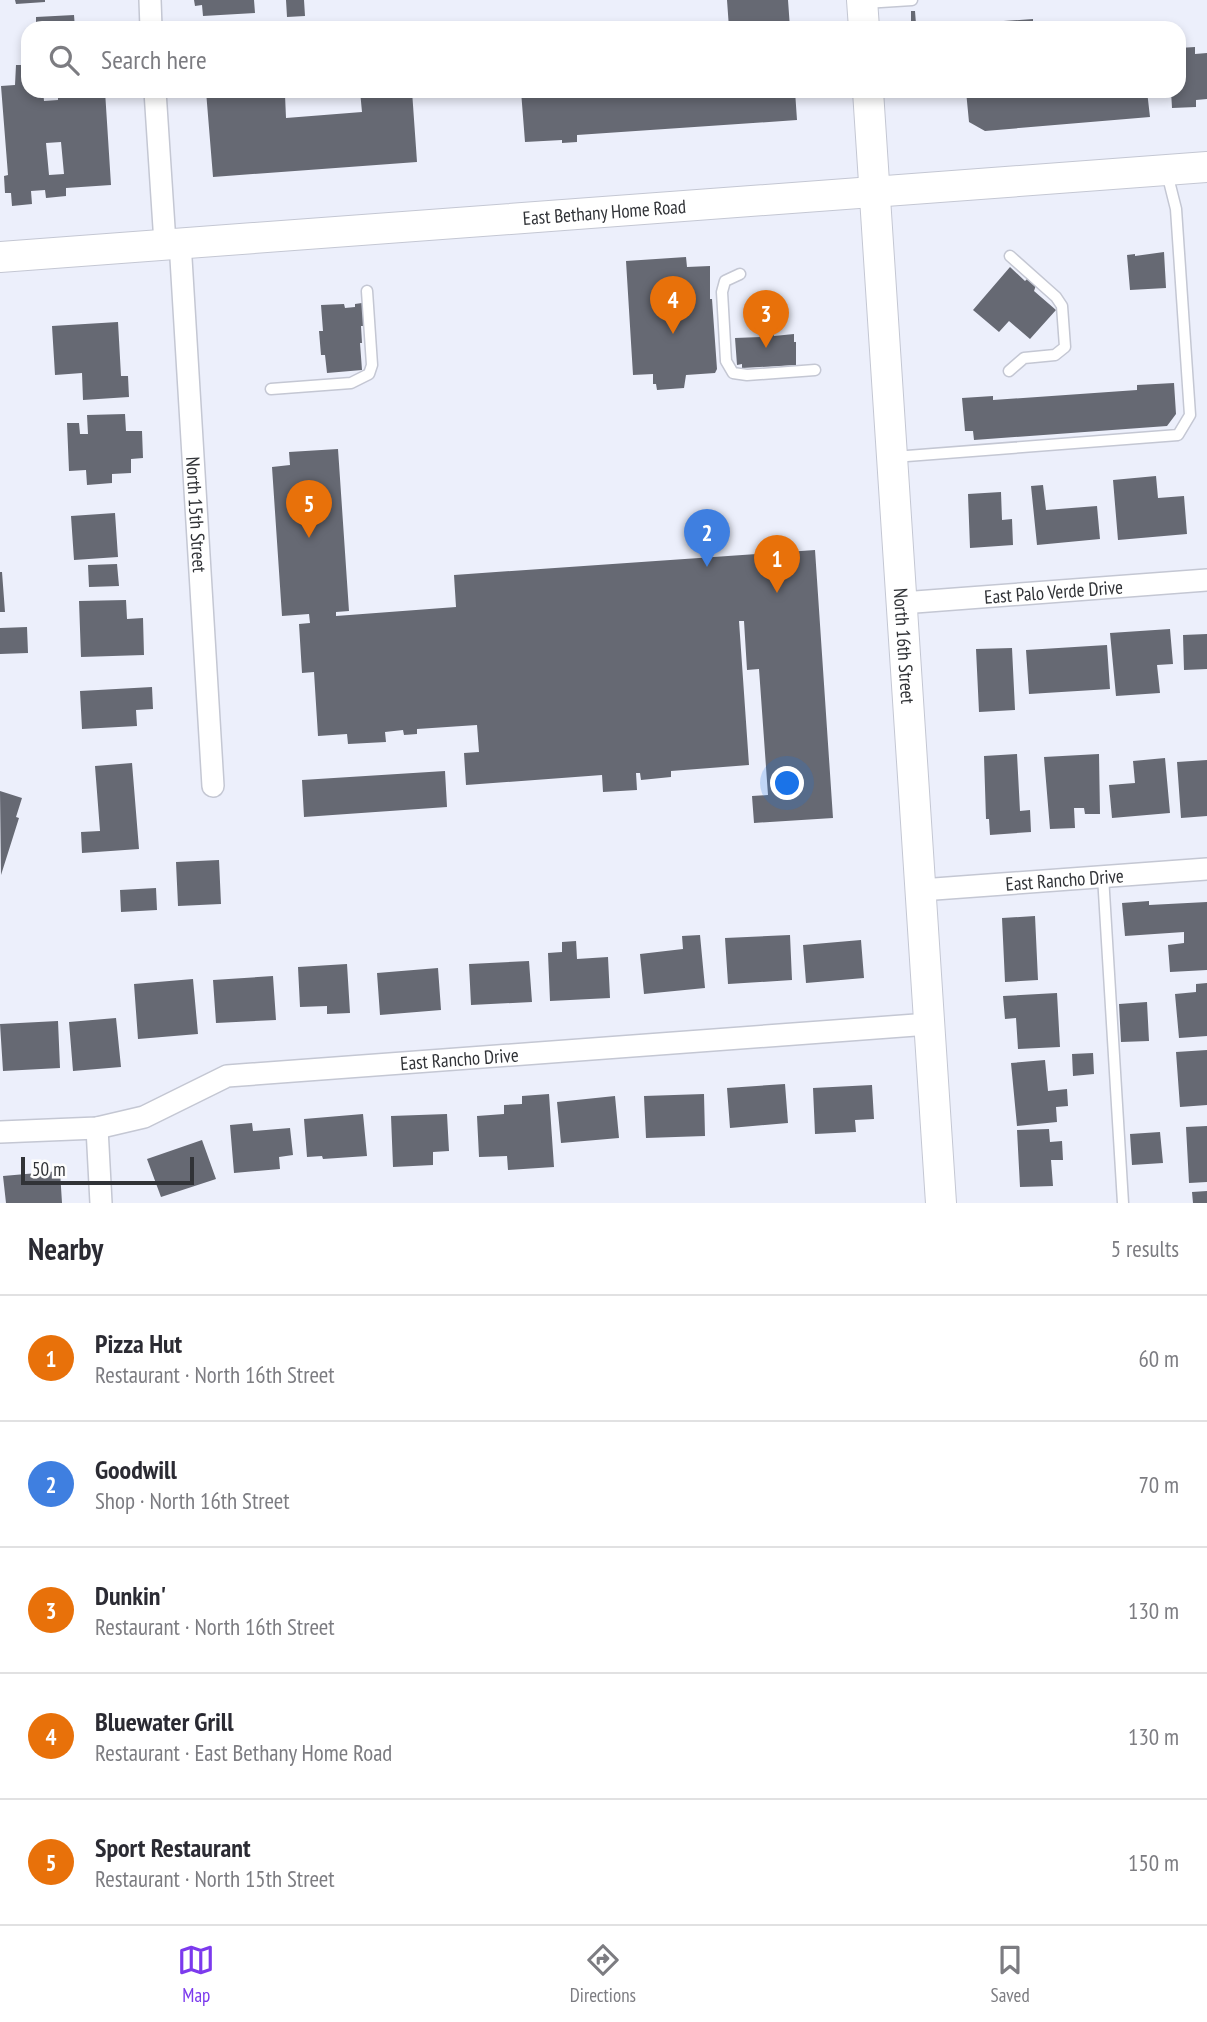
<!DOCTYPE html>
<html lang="en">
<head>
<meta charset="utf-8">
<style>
	:root { --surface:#fff; --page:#f2f2f3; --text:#2b2b33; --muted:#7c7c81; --line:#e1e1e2; --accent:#7c3aed }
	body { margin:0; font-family:"PT Sans Narrow",sans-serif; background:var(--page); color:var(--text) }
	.scale { position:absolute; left:21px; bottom:18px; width:173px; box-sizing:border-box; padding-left:7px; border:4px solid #313337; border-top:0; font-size:19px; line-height:24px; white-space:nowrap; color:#313337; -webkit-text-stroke:5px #fdfdfd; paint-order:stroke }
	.you { position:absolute; left:788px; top:784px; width:24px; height:24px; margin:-18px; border:5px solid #fff; border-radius:50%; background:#1a73e8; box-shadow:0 0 0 10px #1a73e833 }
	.badge { display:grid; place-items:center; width:46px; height:46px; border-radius:50%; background:var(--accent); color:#fff; font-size:23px; font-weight:700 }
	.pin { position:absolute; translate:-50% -58px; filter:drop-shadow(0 2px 4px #0008) }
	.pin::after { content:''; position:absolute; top:37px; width:24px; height:21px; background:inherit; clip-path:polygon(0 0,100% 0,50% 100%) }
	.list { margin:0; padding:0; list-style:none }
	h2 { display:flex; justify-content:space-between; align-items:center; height:91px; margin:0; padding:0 28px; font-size:30px }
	h2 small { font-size:23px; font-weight:400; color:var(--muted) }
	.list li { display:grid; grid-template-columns:46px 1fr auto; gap:21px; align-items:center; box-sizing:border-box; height:126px; padding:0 28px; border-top:2px solid var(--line) }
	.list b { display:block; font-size:26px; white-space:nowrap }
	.list p { margin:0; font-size:23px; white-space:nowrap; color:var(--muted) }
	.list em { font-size:23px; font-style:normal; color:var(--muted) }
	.icon { flex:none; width:38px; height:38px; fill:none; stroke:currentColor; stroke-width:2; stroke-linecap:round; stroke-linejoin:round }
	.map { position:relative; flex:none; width:1207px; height:1203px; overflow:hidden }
	.search { position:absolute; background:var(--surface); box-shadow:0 4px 10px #0003; left:21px; right:21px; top:21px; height:77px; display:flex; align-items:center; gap:18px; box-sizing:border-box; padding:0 24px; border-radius:21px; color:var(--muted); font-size:26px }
	.sheet { height:721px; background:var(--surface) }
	nav { display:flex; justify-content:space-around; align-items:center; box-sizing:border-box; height:98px; border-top:2px solid var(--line); background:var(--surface); font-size:19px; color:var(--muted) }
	nav a { display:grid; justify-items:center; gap:4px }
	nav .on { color:var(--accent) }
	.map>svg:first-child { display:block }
	.building { fill:#666973; fill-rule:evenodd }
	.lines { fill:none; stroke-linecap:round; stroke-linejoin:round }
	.lane-casing { stroke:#c4c7d3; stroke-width:13 }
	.street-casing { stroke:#c4c7d3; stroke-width:24 }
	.secondary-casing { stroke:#c4c7d3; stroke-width:32 }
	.lane { stroke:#fff; stroke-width:10 }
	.street { stroke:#fff; stroke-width:21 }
	.secondary { stroke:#fff; stroke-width:30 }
	.labels { text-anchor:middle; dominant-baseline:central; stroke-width:7; stroke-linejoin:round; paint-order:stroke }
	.street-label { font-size:19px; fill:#313337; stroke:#fdfdfd }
</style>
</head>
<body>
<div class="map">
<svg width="1207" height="1203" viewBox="0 0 1207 1203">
	<rect width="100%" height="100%" fill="#eceffb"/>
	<path class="building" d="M15,0h30v2l-29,2z
		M194,0h60l1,13 -52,3 -1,-11 -7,1z
		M286,0h18l1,16 -18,1z
		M727,0h61l2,28h-61z
		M911,11h4l1,13h-5z
		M74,15l1,13h-39v-11z
		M1033,19v9h-73v-4z
		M1195,47v7l12,-1v46l-11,1v7l-24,1 -1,-17h8v-43z
		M16,65h12v26h15l1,10 14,-1v-9h47l6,94 -45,3v8l-20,2 -1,-8 -14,1 1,13 -20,2 -1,-13h-6l-1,-17 4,-1 -7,-89 14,-1zM61,142l3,32 -15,1 -3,-32z
		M206,91h100v2l-21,2 1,23 76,-6 -2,-21h52l5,71 -204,15z
		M521,91h274l2,29 -220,15v7l-15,1v-3l-37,2z
		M966,91h181l3,26 -165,14 -16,-9z
		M1164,252l2,36 -36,2 -3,-35 8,-1v2z
		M686,257l1,10 23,-1v33h2l5,70 -2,4 -29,2 -2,13 -27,2 -1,-6h-3v-10l-20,1 -7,-114z
		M1010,267l15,14 3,-3 8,7 -2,6 22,19 -26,29 -21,-18 -10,11 -26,-22z
		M362,303l2,23h-3l1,17h-2l2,27 -35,3 -2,-18h-4l-2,-24h4l-2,-26 23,-1 1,4 10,-1v-3z
		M118,322l3,54h7l1,21 -46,3 -1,-27 -27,2 -3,-49z
		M773,333l1,3 20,-2v8h2v23l-54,3v-4l-5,1 -2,-27 26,-1 -1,-3z
		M1174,383l2,31 -9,12 -193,14 -1,-9h-8l-3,-33 31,-2v4l144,-10v-5z
		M125,414l1,17h16l1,27 -12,1v14l-19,1v9l-25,2 -1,-15 -17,1 -2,-48h12l1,11h8l-1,-19z
		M338,449l11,162 -13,1v4l120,-9 -2,-32 361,-25 18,268 -79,5 -2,-27 16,-1 -9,-126 -12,1 -3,-49h-5l10,144 -78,6v6l-30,3 -1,-7h-4l1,17 -34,2 -1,-17 -136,10 -2,-32 15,-1 -2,-27 -60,4v5l-13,1 -1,-5 -18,2 1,10 -38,2 -1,-10 -29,2 -4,-64 -12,1 -3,-49 11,-1 -1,-9 -27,2 -10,-149 18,-2 -1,-13z
		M1156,476l2,22 26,-2 3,38 -69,6 -5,-60z
		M1043,485l3,25 51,-4 3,33 -63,6 -6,-59z
		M1001,492l1,28 10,-1 1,26 -43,3 -2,-54z
		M115,513l3,44 -44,3 -3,-44z
		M117,564l2,22 -30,1 -1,-22z
		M0,572h2l3,40h-5z
		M126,600l1,19 16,-1 1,37 -63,2 -2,-56z
		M27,627l1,26 -28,1v-26z
		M1170,629l3,35 -16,1 3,28 -44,3 -6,-63z
		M1207,634v35l-23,1 -1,-35z
		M1107,645l3,44 -81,5 -3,-44z
		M1012,648l3,62 -36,2 -3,-63z
		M152,687l1,22 -17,1 1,16 -55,3 -2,-38z
		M1017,754l3,57 10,-1 1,22 -41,3 -1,-16h-3l-2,-63z
		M1099,754l1,60h-15l-1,-6h-10l1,20 -25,1 -6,-72z
		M1165,758l5,55 -58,5 -3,-33 26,-2 -2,-22z
		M1207,760v56l-26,2 -4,-56z
		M132,763l7,86 -57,4 -1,-21 19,-1 -5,-65z
		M445,771l2,36 -143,10 -2,-37z
		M0,791l22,7 -6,19 3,1 -18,57z
		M219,860l2,44 -43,2 -2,-44z
		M156,888l1,22 -36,2 -1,-22z
		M1149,901v4l58,-3v68l-37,2 -2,-27 16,-2v-11l-59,4 -3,-33z
		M1035,916l3,64 -33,2 -3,-64z
		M700,935l5,53 -61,6 -4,-40 43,-5 -1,-13z
		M790,935l2,45 -64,4 -3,-46z
		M861,940l3,38 -58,5 -3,-38z
		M576,941l1,18 31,-2 2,41 -60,3 -2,-48 14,-1v-10z
		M529,961l3,41 -61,3 -2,-41z
		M347,964l3,49 -23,1v-8l-27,1 -2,-40z
		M438,968l3,42 -61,5 -3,-42z
		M273,976l3,44 -60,3 -3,-43z
		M193,979l5,55 -60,5 -4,-55z
		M1207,983v53l-28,2 -4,-44 21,-2v-8z
		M1057,993l3,54 -42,2 -2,-31 -11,1 -2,-23z
		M1147,1002l2,39 -28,1 -2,-38z
		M116,1018l5,49 -48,4 -4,-49z
		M58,1021l2,47 -57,3 -3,-47z
		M1207,1050v55l-27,2 -4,-55z
		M1093,1053l1,21 -21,2 -1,-22z
		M1045,1060l3,31 19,-2 1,17 -12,1 1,15 -40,4 -6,-63z
		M785,1084l3,39 -58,5 -3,-40z
		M872,1085l2,34 -19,1 1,12 -41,2 -2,-46z
		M549,1094l5,73 -46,3 -1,-14 -28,1 -2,-41 27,-2v-9l18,-1v-8z
		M704,1094l1,42 -59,2 -2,-42z
		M615,1096l4,42 -58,5 -4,-41z
		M363,1114l4,42 -44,3 -1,-3 -15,1 -3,-38z
		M447,1114l2,37 -16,1v13l-40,2 -2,-51z
		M252,1123l1,8 37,-3 3,27 -14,2 1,12 -46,4 -4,-48z
		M1207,1126v56l-18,1 -3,-56z
		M1049,1129l1,13 12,-1 1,19h-12l2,26 -33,1 -3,-57z
		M1160,1132l3,31 -31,2 -2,-31z
		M202,1140l14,39 -55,18 -14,-38z
		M60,1171l2,32h-56l-3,-27z
		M1207,1191v12h-14l-1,-11z"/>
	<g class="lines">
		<g class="lane-casing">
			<path id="lane" d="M865,3l47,-3
				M740,274l-15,7 -3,11 4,69 7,12 14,2 68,-5
				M1009,371l15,-13 31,-3 10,-8 -3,-41 -6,-9 -46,-41
				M271,389l80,-6 18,-9 3,-9 -5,-74
				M894,457l284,-22 12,-20 -14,-206 -9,-36
				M1103,876l20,327"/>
		</g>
		<g class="street-casing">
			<g id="street">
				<path d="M150,0l1,28"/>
				<path d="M155,91l10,152"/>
				<path id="s1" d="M180,242l33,544"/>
				<path id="s2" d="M902,603l305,-23"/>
				<path id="s3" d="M921,890l286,-21"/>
				<path d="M97,1128l4,75"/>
				<path id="s4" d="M0,1132l97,-4 47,-11 83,-41 702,-52"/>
			</g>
		</g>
		<g class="secondary-casing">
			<g id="secondary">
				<path d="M862,0l2,28"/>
				<path id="s5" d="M868,91l73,1112"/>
				<path id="s6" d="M0,257l1207,-90"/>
			</g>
		</g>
		<use href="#lane" class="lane"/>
		<use href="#street" class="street"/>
		<use href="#secondary" class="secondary"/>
	</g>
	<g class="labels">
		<g class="street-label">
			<text stroke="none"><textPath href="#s6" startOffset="606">East Bethany Home Road</textPath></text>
			<text stroke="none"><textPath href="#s1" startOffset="273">North 15th Street</textPath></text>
			<text stroke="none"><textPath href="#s2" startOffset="152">East Palo Verde Drive</textPath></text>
			<text stroke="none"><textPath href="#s5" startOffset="556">North 16th Street</textPath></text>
			<text stroke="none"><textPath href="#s3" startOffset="144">East Rancho Drive</textPath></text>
			<text stroke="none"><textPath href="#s4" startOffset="471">East Rancho Drive</textPath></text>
		</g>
	</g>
</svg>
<div class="scale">50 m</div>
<div class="you"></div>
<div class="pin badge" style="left:777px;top:593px;background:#e8710a">1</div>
<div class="pin badge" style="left:707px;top:567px;background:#3f7fe0">2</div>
<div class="pin badge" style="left:766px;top:348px;background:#e8710a">3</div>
<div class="pin badge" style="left:673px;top:334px;background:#e8710a">4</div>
<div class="pin badge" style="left:309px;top:538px;background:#e8710a">5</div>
<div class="search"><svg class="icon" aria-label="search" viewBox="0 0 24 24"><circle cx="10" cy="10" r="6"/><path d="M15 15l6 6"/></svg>Search here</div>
</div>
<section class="sheet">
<h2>Nearby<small>5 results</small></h2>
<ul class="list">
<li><span class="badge" style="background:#e8710a">1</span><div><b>Pizza Hut</b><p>Restaurant · North 16th Street</p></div><em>60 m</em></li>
<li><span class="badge" style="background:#3f7fe0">2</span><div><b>Goodwill</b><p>Shop · North 16th Street</p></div><em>70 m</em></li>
<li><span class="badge" style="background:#e8710a">3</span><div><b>Dunkin'</b><p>Restaurant · North 16th Street</p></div><em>130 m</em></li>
<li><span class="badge" style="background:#e8710a">4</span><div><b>Bluewater Grill</b><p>Restaurant · East Bethany Home Road</p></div><em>130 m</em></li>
<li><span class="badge" style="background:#e8710a">5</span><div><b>Sport Restaurant</b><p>Restaurant · North 15th Street</p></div><em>150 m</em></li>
</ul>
</section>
<nav>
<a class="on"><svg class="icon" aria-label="map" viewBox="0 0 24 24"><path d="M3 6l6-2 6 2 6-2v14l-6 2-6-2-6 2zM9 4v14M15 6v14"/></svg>Map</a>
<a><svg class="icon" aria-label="directions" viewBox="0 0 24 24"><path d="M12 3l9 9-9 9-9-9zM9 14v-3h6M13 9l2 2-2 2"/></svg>Directions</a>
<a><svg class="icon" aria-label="saved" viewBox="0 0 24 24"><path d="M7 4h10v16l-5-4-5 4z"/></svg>Saved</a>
</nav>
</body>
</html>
